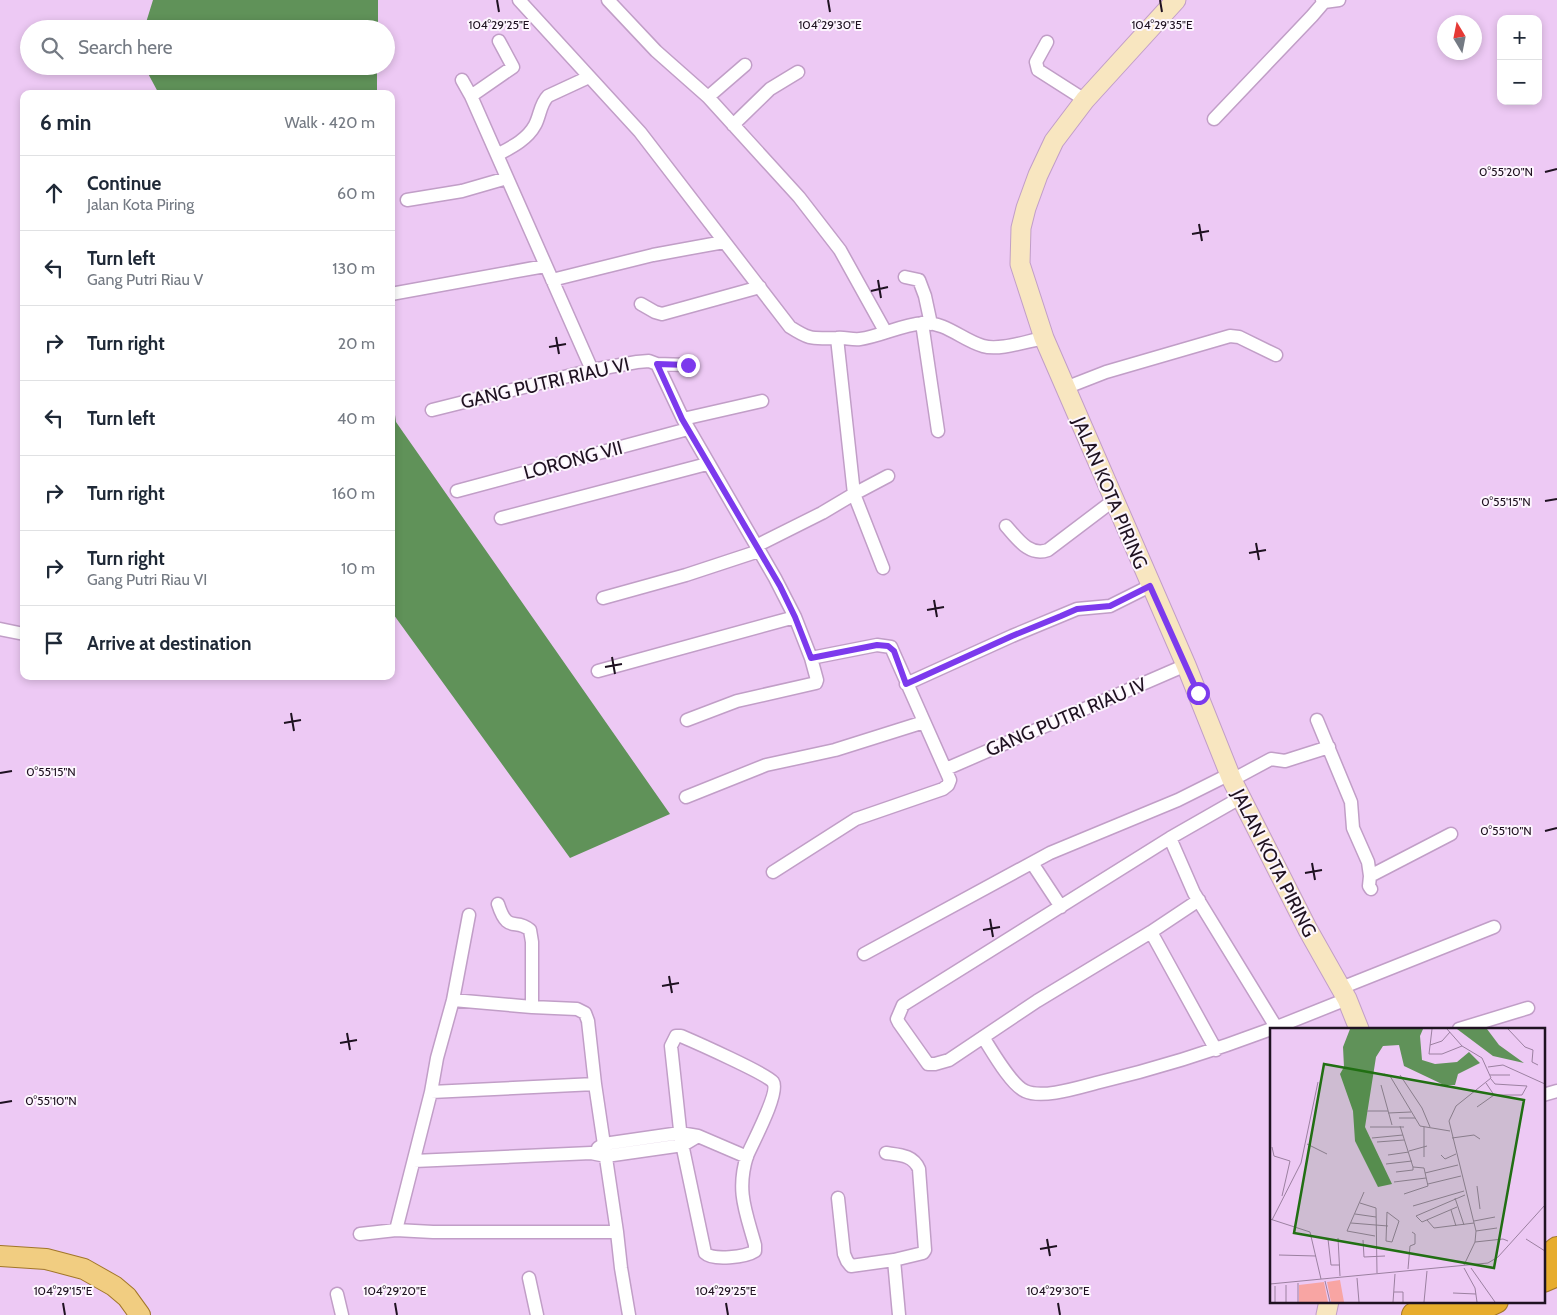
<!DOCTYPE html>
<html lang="en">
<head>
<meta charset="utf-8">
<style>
	:root { --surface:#fff; --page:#f6f6f7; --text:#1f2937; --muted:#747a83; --line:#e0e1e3 }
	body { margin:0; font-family:Cabin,sans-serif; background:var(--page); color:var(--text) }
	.controls { position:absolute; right:15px; top:15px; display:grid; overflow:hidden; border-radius:10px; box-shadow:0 2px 8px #0003 }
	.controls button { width:45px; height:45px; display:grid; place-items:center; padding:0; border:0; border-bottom:1px solid var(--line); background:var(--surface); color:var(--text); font:25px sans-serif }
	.compass { position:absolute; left:1437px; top:15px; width:45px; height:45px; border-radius:50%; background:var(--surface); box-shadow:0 2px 8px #0003; rotate:350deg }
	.stop { position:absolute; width:15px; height:15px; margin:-11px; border:4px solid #7c3aed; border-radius:50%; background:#fff }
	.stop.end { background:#7c3aed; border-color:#fff; box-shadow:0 1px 5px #0008 }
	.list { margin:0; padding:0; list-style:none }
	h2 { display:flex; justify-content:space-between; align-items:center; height:65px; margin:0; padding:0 20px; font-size:21px }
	h2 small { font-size:16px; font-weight:400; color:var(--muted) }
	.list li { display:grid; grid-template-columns:32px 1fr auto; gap:15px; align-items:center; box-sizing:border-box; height:75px; padding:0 20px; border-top:1px solid var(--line) }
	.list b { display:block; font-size:19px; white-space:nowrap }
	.list p { margin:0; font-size:16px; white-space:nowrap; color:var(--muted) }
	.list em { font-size:16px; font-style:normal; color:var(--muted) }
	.icon { flex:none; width:28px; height:28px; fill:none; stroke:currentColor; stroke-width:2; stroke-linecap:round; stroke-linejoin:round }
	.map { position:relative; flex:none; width:1557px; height:1315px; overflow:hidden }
	.search { position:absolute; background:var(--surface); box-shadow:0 2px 8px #0003; left:20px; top:20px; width:375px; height:55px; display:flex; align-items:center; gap:12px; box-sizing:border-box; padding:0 18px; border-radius:28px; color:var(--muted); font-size:19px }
	.panel { position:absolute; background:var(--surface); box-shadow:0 2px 8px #0003; left:20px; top:90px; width:375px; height:590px; border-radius:10px }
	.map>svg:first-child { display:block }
	.water { fill:#609259 }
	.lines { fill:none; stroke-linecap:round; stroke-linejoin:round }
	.street-casing { stroke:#c19ec7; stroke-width:15 }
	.secondary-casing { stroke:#c19ec7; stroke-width:21 }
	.primary-casing { stroke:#a17629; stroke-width:22 }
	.highway-casing { stroke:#a17629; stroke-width:26 }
	.street { stroke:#fff; stroke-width:12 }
	.secondary { stroke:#f8e6c0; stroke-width:19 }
	.primary { stroke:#f1cd81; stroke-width:20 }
	.highway { stroke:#e7ac2d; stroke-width:24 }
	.route { stroke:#7c3aed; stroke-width:6 }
	.ticks { fill:none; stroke:#1f1221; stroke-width:2 }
	.labels { text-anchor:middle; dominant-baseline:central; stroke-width:4; stroke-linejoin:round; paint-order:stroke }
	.street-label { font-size:19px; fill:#1f1221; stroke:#fdf6fe }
	.inset-road { fill:none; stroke:#9b80a0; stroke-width:1 }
	.view { fill:#216f13; fill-opacity:0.15; stroke:#216f13; stroke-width:2.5 }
	.inset-edge { fill:none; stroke:#1f1221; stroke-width:2.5 }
	.ticks-label { font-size:12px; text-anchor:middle; fill:#1f1221; stroke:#fdf6fe; stroke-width:4; stroke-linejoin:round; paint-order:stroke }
</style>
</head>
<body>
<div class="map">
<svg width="1557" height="1315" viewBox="0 0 1557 1315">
	<rect width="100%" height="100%" fill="#edc9f4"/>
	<path class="water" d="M153,0h225v29h-234z
		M144,66h233v28h-218z
		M391,386l5,36 274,392 -100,44 -179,-247z"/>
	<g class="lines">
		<g class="street-casing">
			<path id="street" d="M519,0l121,132 150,195c22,14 22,11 47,11 7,-1 15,2 23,1 21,-3 41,-14 63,-16 23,-1 39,17 60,23 16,5 44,-5 61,-8
				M608,0l48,51 52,46 91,100 41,53 45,81
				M1324,2l15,-2
				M1047,42l-11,20 2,8 47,30
				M462,80l9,16 121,274
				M471,96l42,-29 -14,-26
				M708,97l37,-32
				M1214,119l98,-103 12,-14 -2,-2
				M733,125l37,-36 28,-17
				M497,155c13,-7 30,-15 38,-30 5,-9 5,-21 13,-29l41,-19
				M407,200l55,-9 45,-13
				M905,277l14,3 6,16 6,28
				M552,280l101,-25 71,-13
				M391,294l154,-28
				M641,304l14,8 7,2 98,-27
				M922,323l16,108
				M837,338l17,156 29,74
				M657,364l26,55 92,159 20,39 16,41 66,-13 14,2 59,133 -2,5 -5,4 -87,30 -83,53
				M1065,388l41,-16 124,-36 9,1 37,18
				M432,410l160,-40 45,-8 12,-1 8,3 31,1
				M683,419l79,-18
				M457,491l231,-62
				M501,518l206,-54
				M1006,526c11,12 23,31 42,24l66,-50
				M756,546l66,-33 32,-19 34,-18
				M603,598l83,-23 73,-24
				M0,629l24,5
				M598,671l197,-54
				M906,684l106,-48 65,-27 33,-3 40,-20
				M687,720l50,-19 79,-18 1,-3 -6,-22
				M1317,720l34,82 2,26 15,34 2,14 -1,10 2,3
				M946,769l240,-104
				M1232,780l39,-21 14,2 44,-14
				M686,797l80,-32 69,-15 89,-28
				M1170,838l24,55 82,134
				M1032,863l29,44
				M1370,876l81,-42
				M1199,900l-48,32 -114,69 -88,59 -14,4h-7l-29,-41 -2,-4 6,-14 267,-167 70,-40
				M498,904c10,31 17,13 32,26l2,12v65
				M469,915l-16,85 -16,58 -6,34 -35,138 37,2h184
				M1151,932l65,118
				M864,954l186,-101 128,-53 52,-26
				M1341,988l153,-61
				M453,1000l79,7 45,2 8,4 3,8 7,63 22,148 4,36 8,47
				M1272,1029l75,-30
				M1459,1029l69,-21
				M676,1036h5c14,6 86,38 92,46 7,10 -21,62 -26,74 -11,35 -1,56 8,89v6c-9,6 -42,10 -50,2l-24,-114 -10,-93z
				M983,1037c9,14 28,48 42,54 17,8 52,-3 71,-8 59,-14 117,-32 175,-54
				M431,1092l164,-8
				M1543,1095l14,-4
				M598,1148l6,-4 76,-11 18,3 49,21
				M886,1153c14,2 27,2 33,16l6,81 -2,3 -29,7 5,55
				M414,1161l177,-8 15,3 77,-11 15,-9
				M838,1198l6,56 3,7 4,5 43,-6
				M360,1234l36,-4
				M529,1278l8,37
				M337,1294l5,21"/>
		</g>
		<g class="secondary-casing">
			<path id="secondary" d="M1176,0l-91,100 -31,41 -16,34 -12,33 -5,20 -1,36 24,74 142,327 46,115 76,150 39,69 12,30
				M1326,1315l3,-14"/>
		</g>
		<g class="primary-casing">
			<path id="primary" d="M0,1256l46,3 38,10 30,17 13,11 13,18"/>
		</g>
		<g class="highway-casing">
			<path id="highway" d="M1543,1261l14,-12
				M1543,1280l14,-6
				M1414,1315l49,-14
				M1466,1315l30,-14"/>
		</g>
		<use href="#street" class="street"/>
		<use href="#secondary" class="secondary"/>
		<use href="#primary" class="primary"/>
		<use href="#highway" class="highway"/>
	</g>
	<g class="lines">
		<path class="route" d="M688,365l-31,-1 25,55 98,167 15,31 16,41 66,-13 11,1 6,5 12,33 106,-48 49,-20 16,-7 33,-3 40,-20 48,107"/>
	</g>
	<path class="ticks" d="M497,0l2,12M828,0l2,12M1160,0l2,12M1545,172l12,-3M1199,224l3,17M1192,234l17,-3M878,280l3,18M871,291l17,-4M556,337l3,17M549,347l17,-3M1545,501l12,-2M1256,543l3,17M1249,553l17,-3M934,600l3,17M927,610l17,-3M612,657l3,17M605,667l17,-3M291,713l3,18M284,723l17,-3M0,773l12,-2M1545,831l12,-3M1312,863l3,17M1305,873l17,-3M990,919l3,18M983,930l17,-3M669,976l3,17M662,986l17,-3M347,1033l3,17M340,1043l17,-3M0,1103l12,-2M1047,1239l3,17M1040,1249l17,-3M63,1303l2,12M395,1303l2,12M726,1303l2,12M1058,1303l2,12"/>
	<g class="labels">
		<g class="street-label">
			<text transform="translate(545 383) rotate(-13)">GANG PUTRI RIAU VI</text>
			<text transform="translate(573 460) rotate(-15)">LORONG VII</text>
			<text transform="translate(1110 493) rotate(67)">JALAN KOTA PIRING</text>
			<text transform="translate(1066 717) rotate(-23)">GANG PUTRI RIAU IV</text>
			<text transform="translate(1274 863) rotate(63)">JALAN KOTA PIRING</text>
		</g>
	</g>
	<g transform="translate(1270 1028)">
		<rect width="275" height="275" fill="#edc9f4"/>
		<path d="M70,252l4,22h-13l-4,-20zM54,254l4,20h-29v-17z" fill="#f8a5a3"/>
		<path d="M80,1h73l-3,7 2,24 13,4 22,-2 12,-10 11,11 -22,11 -3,11h-11l-40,-19 -5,-21 -16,1 -7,11 -11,70 27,57 -14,3 -23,-46 -2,-30 -13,-37 4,-7 -1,-20zM187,1h30l12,16 25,18 -31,-7z" fill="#609259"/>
		<path class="inset-road" d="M162,1l-3,25h13l20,-8M177,1l15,17 20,12 9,20 -35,28 -7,15 27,110 -1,11 -11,23M238,1l17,18 8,3 -1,12 6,3M160,17l12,-4 8,-9M218,39l15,-2 42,19M114,46l6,2 30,50 30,5M130,47l22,33 8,19M220,47h20M221,51l4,5 32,2 -5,9h-28M111,57l11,40M207,79l17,-12 -8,-12M97,83h21M118,85l23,-1M129,90h16M130,98l13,41 11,1 4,18 -24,8M100,99h34M154,99v30M102,110l31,-3M182,110l22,-3 6,4M107,114l27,-2M37,116l20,10M2,119l2,9 16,5 -8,35M139,123l18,-5M118,127l21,-3M171,127l4,4 11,-5M116,136l26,-3M126,144l17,-2v-3M155,145l33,-8M124,154l32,-4M158,156l33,-8M207,158l3,23M94,164l-17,39 28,5M185,170l9,27M90,175l16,5 1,65M143,178l51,-15M187,179l-35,15 -6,-6 49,-21M181,182l5,16M117,184l12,9 -7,21 -6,-1zM85,186l21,3M0,191l40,13 11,47M2,192l29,-57 17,-81M157,192l7,8 40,-5M204,193l21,-4M81,195l37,3M206,203l21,-3M68,210l2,38M58,211l3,26h9M256,211l19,12M93,212l1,17 21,-1M205,214l28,-3 5,2M9,227l37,1M194,240l11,20 2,14M201,240l24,34M138,241l2,-23 5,-2v-10l-3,-2M87,250l2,24M55,253l5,21M28,255v19M0,256l218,-21 10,-6 47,-52M16,257v17M5,258v16M124,264h9v10M183,265l23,1M123,274l2,-28M154,274l3,-31"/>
		<path class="view" d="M54,36l200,36 -30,168 -200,-35z"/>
		<rect width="275" height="275" class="inset-edge"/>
	</g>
	<g class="ticks-label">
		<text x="499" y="29">104°29'25"E</text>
		<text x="830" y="29">104°29'30"E</text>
		<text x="1162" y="29">104°29'35"E</text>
		<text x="1506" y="176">0°55'20"N</text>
		<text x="1506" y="506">0°55'15"N</text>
		<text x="51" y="776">0°55'15"N</text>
		<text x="1506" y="835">0°55'10"N</text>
		<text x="51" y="1105">0°55'10"N</text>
		<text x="63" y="1295">104°29'15"E</text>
		<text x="395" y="1295">104°29'20"E</text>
		<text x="726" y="1295">104°29'25"E</text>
		<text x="1058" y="1295">104°29'30"E</text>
	</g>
</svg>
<div class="controls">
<button>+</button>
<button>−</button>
</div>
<svg class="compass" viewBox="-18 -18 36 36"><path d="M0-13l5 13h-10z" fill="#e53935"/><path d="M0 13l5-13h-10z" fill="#747a83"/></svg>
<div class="stop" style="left:1198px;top:693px"></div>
<div class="stop end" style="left:688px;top:365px"></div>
<div class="search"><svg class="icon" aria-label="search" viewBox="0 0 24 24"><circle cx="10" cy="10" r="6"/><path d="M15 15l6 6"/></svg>Search here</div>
<section class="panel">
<h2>6 min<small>Walk · 420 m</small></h2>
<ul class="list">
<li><svg class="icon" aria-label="ahead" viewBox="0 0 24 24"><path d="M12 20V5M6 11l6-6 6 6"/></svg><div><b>Continue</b><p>Jalan Kota Piring</p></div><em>60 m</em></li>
<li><svg class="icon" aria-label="left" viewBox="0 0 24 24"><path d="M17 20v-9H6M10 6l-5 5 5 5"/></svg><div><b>Turn left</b><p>Gang Putri Riau V</p></div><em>130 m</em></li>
<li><svg class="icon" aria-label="right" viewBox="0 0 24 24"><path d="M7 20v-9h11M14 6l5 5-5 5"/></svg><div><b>Turn right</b></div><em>20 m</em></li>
<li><svg class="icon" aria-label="left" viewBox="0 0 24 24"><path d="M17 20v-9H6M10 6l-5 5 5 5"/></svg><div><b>Turn left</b></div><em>40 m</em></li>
<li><svg class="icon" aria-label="right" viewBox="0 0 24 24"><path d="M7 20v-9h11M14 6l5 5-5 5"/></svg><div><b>Turn right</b></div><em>160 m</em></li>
<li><svg class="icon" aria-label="right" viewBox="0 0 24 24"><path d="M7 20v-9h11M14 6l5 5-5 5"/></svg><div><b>Turn right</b><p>Gang Putri Riau VI</p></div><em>10 m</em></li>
<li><svg class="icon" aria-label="arrive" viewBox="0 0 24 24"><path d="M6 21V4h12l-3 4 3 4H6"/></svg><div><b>Arrive at destination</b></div></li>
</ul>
</section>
</div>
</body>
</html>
